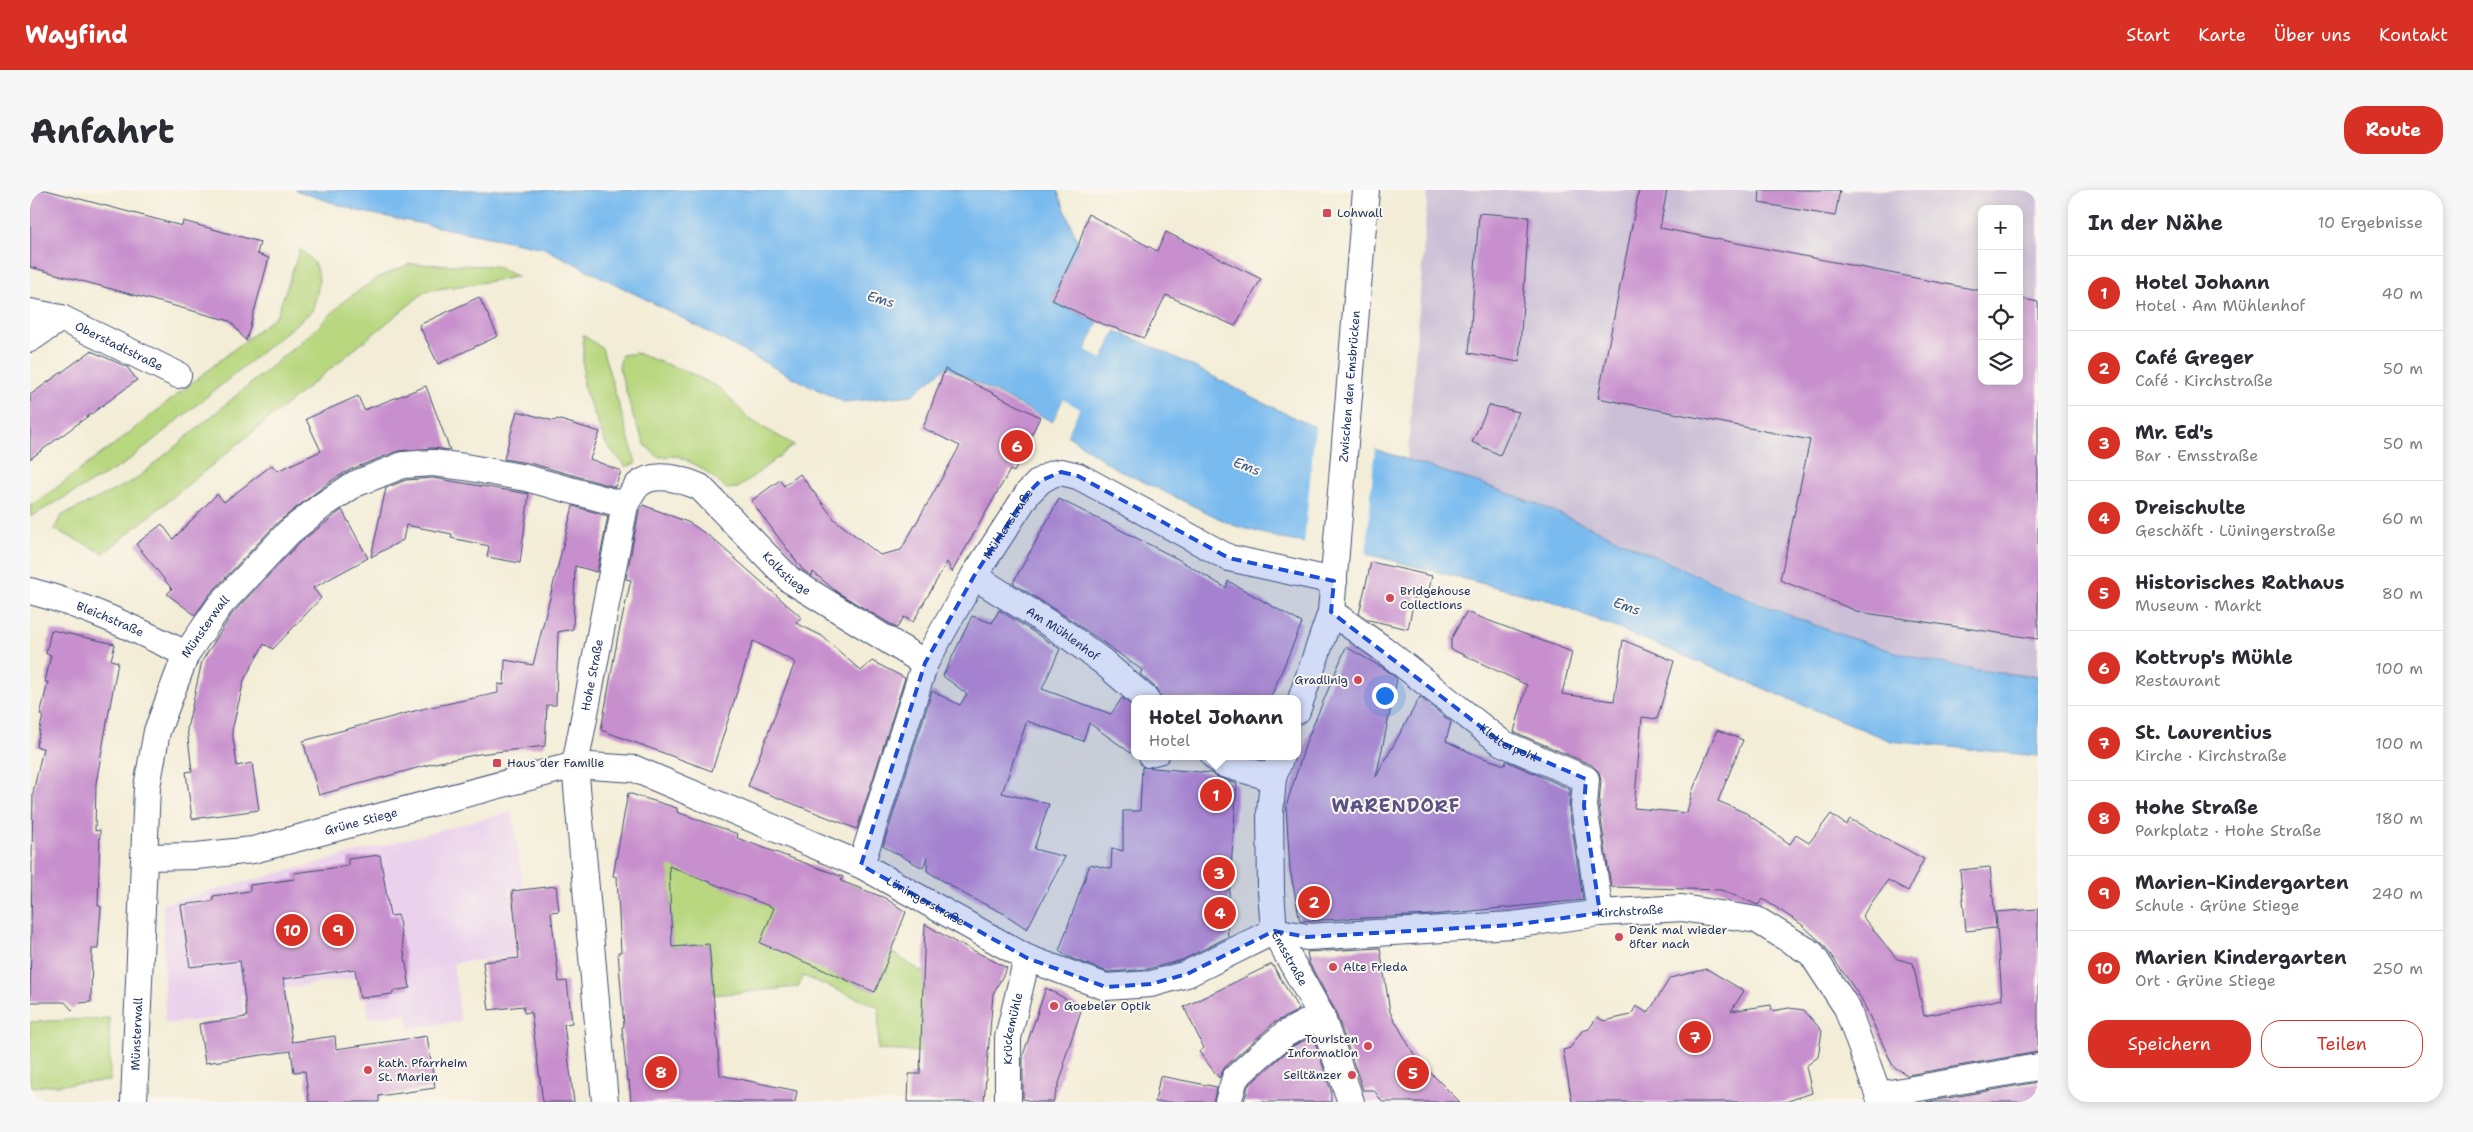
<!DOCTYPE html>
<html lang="de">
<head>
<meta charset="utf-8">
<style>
	:root { --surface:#fff; --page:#f7f7f7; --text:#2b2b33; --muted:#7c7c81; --line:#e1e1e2; --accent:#d93025 }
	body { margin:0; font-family:"Shantell Sans",sans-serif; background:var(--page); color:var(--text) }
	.controls { position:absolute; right:15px; top:15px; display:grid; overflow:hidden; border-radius:10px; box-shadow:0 2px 12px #0003 }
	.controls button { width:45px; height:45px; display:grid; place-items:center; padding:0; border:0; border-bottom:1px solid var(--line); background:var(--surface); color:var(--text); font:25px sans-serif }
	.you { position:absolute; left:1354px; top:505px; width:18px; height:18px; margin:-12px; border:4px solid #fff; border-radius:50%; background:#1a73e8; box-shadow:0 0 0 8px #1a73e833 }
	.badge { display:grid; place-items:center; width:32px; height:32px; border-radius:50%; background:var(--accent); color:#fff; font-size:16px; font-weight:700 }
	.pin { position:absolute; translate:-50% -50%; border:2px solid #fff; box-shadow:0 1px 5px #0006 }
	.popup { position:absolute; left:1101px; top:505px; width:170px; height:65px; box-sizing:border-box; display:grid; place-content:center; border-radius:10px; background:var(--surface); filter:drop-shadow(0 1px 4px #0005); font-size:16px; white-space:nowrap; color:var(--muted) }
	.popup b { font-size:19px; color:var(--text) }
	.popup::after { content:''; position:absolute; left:50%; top:100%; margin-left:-10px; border:10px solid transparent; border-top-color:var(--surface) }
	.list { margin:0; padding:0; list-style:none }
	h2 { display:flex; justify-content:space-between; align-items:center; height:65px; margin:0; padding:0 20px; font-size:21px }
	h2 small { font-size:16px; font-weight:400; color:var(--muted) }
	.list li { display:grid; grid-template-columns:32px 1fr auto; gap:15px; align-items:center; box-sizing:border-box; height:75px; padding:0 20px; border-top:1px solid var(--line) }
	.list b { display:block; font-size:19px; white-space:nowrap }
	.list p { margin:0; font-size:16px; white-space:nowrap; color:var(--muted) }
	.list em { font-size:16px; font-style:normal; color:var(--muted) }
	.actions { display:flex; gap:10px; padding:15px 20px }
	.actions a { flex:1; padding:11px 0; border:1px solid var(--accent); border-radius:20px; text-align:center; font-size:18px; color:var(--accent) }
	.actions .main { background:var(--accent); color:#fff }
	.icon { flex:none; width:28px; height:28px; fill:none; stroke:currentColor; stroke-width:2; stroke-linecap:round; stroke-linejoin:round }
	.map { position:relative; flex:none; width:2008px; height:912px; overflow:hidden; border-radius:20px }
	header { display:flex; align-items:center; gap:30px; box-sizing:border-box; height:70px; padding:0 25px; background:var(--accent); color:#fff }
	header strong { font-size:24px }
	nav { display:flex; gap:28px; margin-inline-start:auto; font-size:18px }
	.intro { display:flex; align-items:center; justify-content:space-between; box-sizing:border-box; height:120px; padding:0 30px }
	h1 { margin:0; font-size:35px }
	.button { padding:12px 22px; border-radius:20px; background:var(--accent); color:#fff; font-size:18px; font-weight:700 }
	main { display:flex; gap:30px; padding:0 30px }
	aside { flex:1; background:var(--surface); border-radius:20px; box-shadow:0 2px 12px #0003 }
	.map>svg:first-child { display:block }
	.built { fill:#ead1ec }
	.industrial { fill:#cabfd6; fill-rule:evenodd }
	.green { fill:#b8d77f; stroke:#6a836e }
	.water { fill:#7abbef; stroke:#4a75a6 }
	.pier { fill:#f3edd7 }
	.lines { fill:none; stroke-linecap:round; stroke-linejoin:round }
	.river { stroke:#7abbef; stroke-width:54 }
	.building { fill:#c78fcd }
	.lane-casing { stroke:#3b4c70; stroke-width:16 }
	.street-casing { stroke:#3b4c70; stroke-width:28 }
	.lane { stroke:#fff; stroke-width:14 }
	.street { stroke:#fff; stroke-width:26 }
	.marked { fill:#1d4ed8; fill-opacity:0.2; stroke:#1d4ed8; stroke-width:4; stroke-dasharray:10 6; stroke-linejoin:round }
	.poi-dot { fill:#d1495b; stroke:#fbf7ec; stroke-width:2 }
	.labels { text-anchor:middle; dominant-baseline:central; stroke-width:4; stroke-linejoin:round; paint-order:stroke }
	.poi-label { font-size:12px; fill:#1b2f5e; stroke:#fbf7ec; text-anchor:start }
	.street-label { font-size:12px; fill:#1b2f5e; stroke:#fbf7ec }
	.water-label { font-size:14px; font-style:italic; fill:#38598a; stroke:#fbf7ec }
	.district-label { font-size:18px; font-weight:bold; letter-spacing:1px; fill:#575185; stroke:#fbf7ec }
</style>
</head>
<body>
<header>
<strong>Wayfind</strong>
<nav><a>Start</a><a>Karte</a><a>Über uns</a><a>Kontakt</a></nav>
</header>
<div class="intro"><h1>Anfahrt</h1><a class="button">Route</a></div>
<main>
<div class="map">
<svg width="2008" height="912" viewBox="0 0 2008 912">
	<rect width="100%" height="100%" fill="#fbf7ec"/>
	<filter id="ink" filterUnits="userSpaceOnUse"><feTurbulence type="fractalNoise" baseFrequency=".02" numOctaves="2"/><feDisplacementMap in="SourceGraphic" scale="10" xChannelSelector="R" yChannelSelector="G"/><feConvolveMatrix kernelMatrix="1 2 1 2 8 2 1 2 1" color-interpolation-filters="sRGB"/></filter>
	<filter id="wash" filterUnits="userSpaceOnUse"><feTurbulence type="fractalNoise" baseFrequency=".0096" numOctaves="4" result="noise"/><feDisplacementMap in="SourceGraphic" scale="20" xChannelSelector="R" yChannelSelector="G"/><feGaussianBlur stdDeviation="1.12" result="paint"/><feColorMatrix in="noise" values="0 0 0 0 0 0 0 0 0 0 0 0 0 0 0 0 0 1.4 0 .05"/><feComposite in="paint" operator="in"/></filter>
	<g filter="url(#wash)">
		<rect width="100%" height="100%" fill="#f3edd7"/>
		<path class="built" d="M482,621l11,76 -14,2 8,67 -64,7 8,58 -52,7 -2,-15 -38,5 -6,-41 -122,18 3,20 -79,9 -2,-120z
			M1341,901l11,11h-51v-10z"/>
		<path class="industrial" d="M1398,0h610v486l-41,-2 -91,-18 -72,-22 -277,-121 -65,-26 -85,-26zM1952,19h37v172h-37z"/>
		<path class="green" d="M270,59c26,21 20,34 12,62l-188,153 -94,53v-11l17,-11 82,-62 148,-118z
			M380,74l85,2 23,11 -92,14 -322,262 -50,-24 7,-13 74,-36 181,-151 28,-28 35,-24z
			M553,145l19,13 34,115 -10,4 -20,-23 -23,-58z
			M606,163l54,20 31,16 28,30 45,26 -56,43 -11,1 -27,-22 -22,-11 -20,1 -12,-11 -12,-27 -15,-52 3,-12z
			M638,673l106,45 34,54 33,-81 21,8 -34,84 46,18 16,-40 50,33 -18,18 -1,50 -43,-2 1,-43 -76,-31 -5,11 -84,8 -5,-51 -37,3 -2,-63 -6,-1z
			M79,828l1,63 -80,6v-65z"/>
		<path class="water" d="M265,0h762l22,54 -28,56 47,23 -45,99 -107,-55 -34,28 -68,7 -58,-28 -117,-63 -125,-63 -186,-37z
			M1085,141c69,26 127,64 193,93 59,25 122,42 183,63 35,12 68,27 101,41 144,63 287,141 446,148v80l-147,-15 -340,-140 -176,-45 -92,-17 -50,-14 -118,-57 -48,-33z"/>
		<path class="pier" d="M1068,133l2,1 -45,99 -3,1z
			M1083,140l2,1 -49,107 -1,-4z
			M1285,235l60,21 -9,111 -62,-11z"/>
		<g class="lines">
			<path class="river" d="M980,148l146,83"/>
		</g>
		<g id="blocks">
			<path class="building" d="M0,0h16l136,36 1,-5 77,21 -3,12 12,4 -23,83 -16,-20 -200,-54z
				M1609,0h28l-7,38 322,63v90h37v-83l19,4v337l-179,-27 -79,-32 30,-140 -212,-42z
				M1730,0h80l-5,26 -76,-13z
				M1449,23l50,4 -10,145 -50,-9z
				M1058,24l69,37 9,-19 95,47 -26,47 -69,-31 -22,43 -44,-15 -48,-23 27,-56z
				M449,107l19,39 -60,28 -19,-39z
				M61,161l36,16 10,13 -107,79v-64z
				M915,179l95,48 -26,55 -4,-2 -58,102 -5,-10 -34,60 -9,-5 -7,11 -60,-36 -24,-20 -1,4 -9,-6 -52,-69 29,-21 4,6 16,-12 35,46 45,35 21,-5 59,-104 -37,-18z
				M396,196l24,64 -18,-2 -34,3 -49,19 -21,13 -50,39 -69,73 -14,20 -28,-21 5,-5 -36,-45 26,-20 11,15 44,-45 7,8 48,-37 5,6 44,-20 -15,-32 52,-23 6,14z
				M1459,215l30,7 -19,43 -28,-13z
				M487,221l37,10 3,-2 43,13 -10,27 31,12 -6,16 -82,-23 -29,-5z
				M403,288l96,16 -9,69 -33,-6 2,-11 -38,-8 1,-4 -46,-9 -3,15 -32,17 15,-69 20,-8z
				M1029,309l117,59 50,30 2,-7 74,42 -32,76h-109l-5,-11 -16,-14 2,-4 -66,-47 -63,-40z
				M613,315l47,18 23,16 88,78 -5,6 26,13 39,35 11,-10 33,17 -48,151 -109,-43 47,-124 -42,-21 -41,130 -111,-41 17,-94 13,-56 -5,-1 13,-68z
				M543,316l35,10 -11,56 -22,-6 -2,63 -15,3 -2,73h-9l-2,41 -66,8 -44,9 -116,32 -16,-54 119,-32 76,-16v-9l6,1 1,-25 28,5z
				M312,320l26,48 -55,30 8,10 -48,51 -9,-5 -20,36 -12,51 5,35 15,-3 7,47 -67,9 -6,-47 6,-1 -5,-42 15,-68 30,-47 67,-71z
				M1341,372l61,14 -5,22 -12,-3 -7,34 -39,-9 -10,-6z
				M969,420l61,39 -18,40 69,25 11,-16 13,11v47l-46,-33 -6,18 -56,-20 -25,72 47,11 -15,45 31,8 -38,72 -24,-16 -35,-17 -41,-25v-14l-4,11 -40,-22 49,-155 28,14 7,-11 -24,-18 29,-60 20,7z
				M1436,422l106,40 -10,42 52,7 9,-61 51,21 -17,58 -15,-2 -8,91 53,5 5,-21 25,-62 26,10 -25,61 28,12 44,31 6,-9 13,8 22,-29 15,11 4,-6 74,40 -16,32 -20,-11 -26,36 35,43 16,4 11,53 78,-17 -6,-87 42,-3v143l-131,23 -14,-9 -32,-68 -38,-54 -22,-20 -38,-25 -5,6 -37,-15 -110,-3 -12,-82 2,-25 -2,-8 -7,-7 -78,-33 13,-47 -76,-36v-10z
				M21,440l64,14 -4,16 7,2 -22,121 -1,48 5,-1 -2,76h3l-3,43h-6l-1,53 -12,1 -7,7 -7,-8h-35l3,-209 10,-45 -7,-1 7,-32h-3l8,-33h-3l6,-27 -5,-1z
				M1316,457l39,22 12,10 -21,98 44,-80 31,25 -5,19 32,15 27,9 1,-4 64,28 -1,19 14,92 -152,15 -131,6 -10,-52 -4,-63 21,-66z
				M1112,577l69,6 8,5 18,6 -10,140 1,13 -46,23 -34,9 -40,3 -40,-15 -9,-6 31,-87 21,5 1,-21 11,3v-40h17z
				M598,603l49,15v4l61,22 -1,4 106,39 -2,4 44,17 21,14 -31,80 -115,-49 14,-35 -105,-42 3,81 37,-3 11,131 77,16 -2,11h-164l-2,-22 -2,1 -5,-54 2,-1 -6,-74h3l-4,-75 -4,-1z
				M350,665l10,61 8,-1 12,73 -17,3v3l-33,4 -5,-29 -72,10 9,63 43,-6 1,13 91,-13 8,52 -56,8v6h-70l-4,-31 -11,1 -3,-21 -86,12 -6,-39 48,-7 -7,-56 -50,6 -9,-62 32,-4v-5l37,-5v-6l45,-6 -1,-6 54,-7v-7z
				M1960,677l6,61 -30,3 -6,-61z
				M526,696l3,25 -8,1 8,70 8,-1 5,42 -8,1 10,78h-31l-12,-90 -7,1 -1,-7 -34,4 -6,-48 36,-4 -7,-67z
				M895,734l35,21 1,-1 46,24 -14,26 -9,108h-76l1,-28h11z
				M1350,758l10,64 26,46 44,44h-78l-8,-12h-11l-28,-80 -26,-47 -2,-11z
				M1242,774l27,46 -24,12 -26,23 -24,22 -6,11 -20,-26 5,-4 -20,-41z
				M1677,779l37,22 -13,20 40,-6 1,6 17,-3 15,2 18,21 -4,26 -12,9 6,27 -27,9h-213l-9,-52 7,-2 12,-17 7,-2 8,-12 7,4 27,-6 5,-9 12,7 22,-35z
				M1016,798l36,20 -19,56 2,1 -12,37h-16l-14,-3v-44z
				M1283,846l18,55v11h-87l4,-16 45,-40z
				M1130,886l57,11 -4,15h-58z
				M2008,892v20h-112z"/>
		</g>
	</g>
	<g filter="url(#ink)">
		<use href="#blocks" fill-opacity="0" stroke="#3b4c70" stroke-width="1"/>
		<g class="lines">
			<g class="lane-casing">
				<path id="lane" d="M1117,570l15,-4"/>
			</g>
			<g class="street-casing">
				<g id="street">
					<path id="s1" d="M0,122l31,6 117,57"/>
					<path d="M0,149l31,-21"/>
					<path id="s2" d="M944,386l93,59 35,26 44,38"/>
					<path id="s3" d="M0,401c55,14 105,38 156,63"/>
					<path id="s4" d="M1301,422l51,36 120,95 84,36 -2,27 16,107"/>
					<path id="s5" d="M1267,521l34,-99 35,-422"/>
					<path d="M1184,566l9,8 50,14"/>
					<path id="s6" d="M1251,566l-8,22 -3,35 1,78 3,40 47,84 30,87"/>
					<path id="s7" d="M115,667l51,-1 57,-6 322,-85 60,4 226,96 166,93 79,29 45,-3 36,-10 87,-43"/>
					<path id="s8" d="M831,675l64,-202 49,-87 54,-83 12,-12 12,-7 9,-2 17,4 151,82 105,23"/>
					<path id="s9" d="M1244,741l33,6 205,-12 88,-12 82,-5 75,12 54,33 36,55 34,94"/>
					<path d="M1849,905l159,-28"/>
					<path id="s10" d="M104,912l13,-315 10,-56 29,-77 34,-49 69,-73 34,-27 32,-21 48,-19 30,-2 32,4 61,11 99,27"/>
					<path id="s11" d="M575,912l-30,-337 50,-260c4,-6 8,-15 13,-20 17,-15 45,-5 62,2l90,93 135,83"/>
					<path id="s12" d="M978,912v-64l19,-80"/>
					<path d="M1198,912l7,-24 24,-22 26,-22 36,-19"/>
				</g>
			</g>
			<use href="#lane" class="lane"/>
			<use href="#street" class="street"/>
		</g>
	</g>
	<path class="marked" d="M1031,282l17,4 151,82 105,23 -3,31 171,131 84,36 -2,27 16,107 -88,12 -205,12 -33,-6 -87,43 -36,10 -45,3 -79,-29 -166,-93 64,-202 49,-87 54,-83 12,-12z"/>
	<g class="poi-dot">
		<rect x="1292" y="18" width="10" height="10" rx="2.5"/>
		<circle cx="1360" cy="408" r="5"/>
		<circle cx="1328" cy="490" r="5"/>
		<rect x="462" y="568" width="10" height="10" rx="2.5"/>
		<circle cx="1589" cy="747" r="5"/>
		<circle cx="1303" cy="777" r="5"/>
		<circle cx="1024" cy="816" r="5"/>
		<circle cx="1338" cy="856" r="5"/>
		<circle cx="338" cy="880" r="5"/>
		<circle cx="1322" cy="885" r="5"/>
	</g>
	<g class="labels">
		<g class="poi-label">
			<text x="1307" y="23">Lohwall</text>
			<text x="1370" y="401">Bridgehouse<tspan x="1370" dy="14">Collections</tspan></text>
			<text x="1318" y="490" text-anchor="end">Gradlinig</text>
			<text x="477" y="573">Haus der Familie</text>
			<text x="1599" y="740">Denk mal wieder<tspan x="1599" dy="14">öfter nach</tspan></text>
			<text x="1313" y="777">Alte Frieda</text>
			<text x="1034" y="816">Goebeler Optik</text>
			<text x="1328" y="849" text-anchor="end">Touristen<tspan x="1328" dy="14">Information</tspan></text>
			<text x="348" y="873">kath. Pfarrheim<tspan x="348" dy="14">St. Marien</tspan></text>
			<text x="1312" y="885" text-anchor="end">Seiltänzer</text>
		</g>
		<g class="street-label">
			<text stroke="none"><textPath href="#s1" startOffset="96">Oberstadtstraße</textPath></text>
			<text stroke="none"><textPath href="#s5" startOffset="331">Zwischen den Emsbrücken</textPath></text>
			<text stroke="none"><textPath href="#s8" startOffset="374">Mühlenstraße</textPath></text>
			<text stroke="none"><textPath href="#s11" startOffset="815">Kolkstiege</textPath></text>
			<text stroke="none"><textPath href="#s3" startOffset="85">Bleichstraße</textPath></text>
			<text stroke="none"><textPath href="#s10" startOffset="488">Münsterwall</textPath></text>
			<text stroke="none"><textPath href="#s2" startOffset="106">Am Mühlenhof</textPath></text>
			<text stroke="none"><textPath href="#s11" startOffset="430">Hohe Straße</textPath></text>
			<text stroke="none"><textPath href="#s4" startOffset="221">Kletterpohl</textPath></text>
			<text stroke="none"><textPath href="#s7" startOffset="220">Grüne Stiege</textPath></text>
			<text stroke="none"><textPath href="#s7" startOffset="821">Lüningerstraße</textPath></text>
			<text stroke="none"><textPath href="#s9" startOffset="358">Kirchstraße</textPath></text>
			<text stroke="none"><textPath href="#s6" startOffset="208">Emsstraße</textPath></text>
			<text stroke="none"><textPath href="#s12" startOffset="74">Krückemühle</textPath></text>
			<text stroke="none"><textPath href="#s10" startOffset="68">Münsterwall</textPath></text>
		</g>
		<g class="water-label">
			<text transform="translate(851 109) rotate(16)">Ems</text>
			<text transform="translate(1217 276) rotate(21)">Ems</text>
			<text transform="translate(1597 416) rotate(20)">Ems</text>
		</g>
		<g class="district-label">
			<text x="1366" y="616">WARENDORF</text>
		</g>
	</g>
</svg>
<div class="controls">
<button>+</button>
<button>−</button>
<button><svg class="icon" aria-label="locate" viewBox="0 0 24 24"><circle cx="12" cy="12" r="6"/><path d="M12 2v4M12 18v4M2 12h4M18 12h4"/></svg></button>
<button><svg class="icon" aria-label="layers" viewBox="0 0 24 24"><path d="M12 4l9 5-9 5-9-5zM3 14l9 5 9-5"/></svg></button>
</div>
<div class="you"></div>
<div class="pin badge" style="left:1186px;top:605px">1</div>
<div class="popup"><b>Hotel Johann</b>Hotel</div>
<div class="pin badge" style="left:1284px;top:712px">2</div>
<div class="pin badge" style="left:1189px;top:683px">3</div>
<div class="pin badge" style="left:1190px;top:723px">4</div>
<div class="pin badge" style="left:1383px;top:883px">5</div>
<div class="pin badge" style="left:987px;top:256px">6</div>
<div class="pin badge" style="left:1665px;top:847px">7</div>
<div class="pin badge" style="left:631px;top:882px">8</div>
<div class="pin badge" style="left:308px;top:740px">9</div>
<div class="pin badge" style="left:262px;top:740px">10</div>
</div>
<aside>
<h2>In der Nähe<small>10 Ergebnisse</small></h2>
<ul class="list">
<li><span class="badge">1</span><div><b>Hotel Johann</b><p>Hotel · Am Mühlenhof</p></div><em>40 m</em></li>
<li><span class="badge">2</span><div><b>Café Greger</b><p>Café · Kirchstraße</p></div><em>50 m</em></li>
<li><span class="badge">3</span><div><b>Mr. Ed's</b><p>Bar · Emsstraße</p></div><em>50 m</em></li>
<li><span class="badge">4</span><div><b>Dreischulte</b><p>Geschäft · Lüningerstraße</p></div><em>60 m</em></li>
<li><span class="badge">5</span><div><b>Historisches Rathaus</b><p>Museum · Markt</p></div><em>80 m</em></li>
<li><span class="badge">6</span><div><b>Kottrup's Mühle</b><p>Restaurant</p></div><em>100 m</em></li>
<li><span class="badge">7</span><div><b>St. Laurentius</b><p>Kirche · Kirchstraße</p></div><em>100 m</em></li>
<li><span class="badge">8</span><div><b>Hohe Straße</b><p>Parkplatz · Hohe Straße</p></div><em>180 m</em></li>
<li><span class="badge">9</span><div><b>Marien-Kindergarten</b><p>Schule · Grüne Stiege</p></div><em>240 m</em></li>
<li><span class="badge">10</span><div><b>Marien Kindergarten</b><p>Ort · Grüne Stiege</p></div><em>250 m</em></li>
</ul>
<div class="actions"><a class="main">Speichern</a><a>Teilen</a></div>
</aside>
</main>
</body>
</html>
